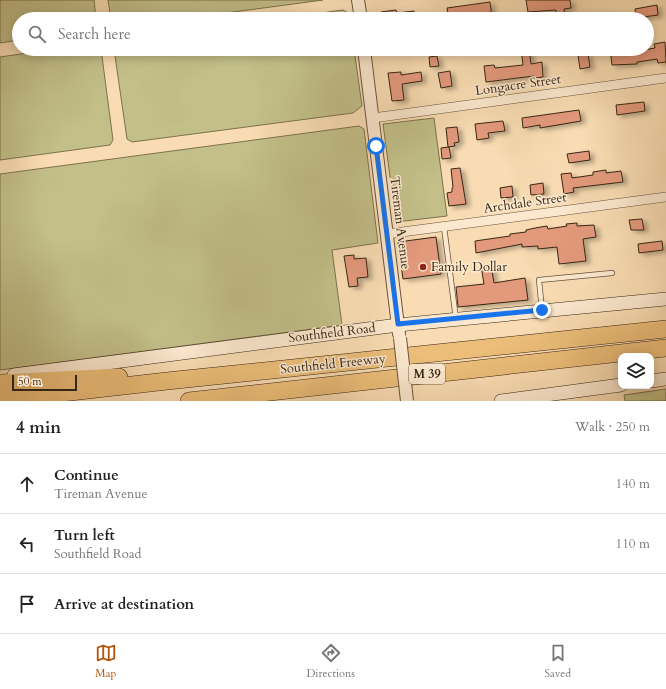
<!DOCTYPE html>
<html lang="en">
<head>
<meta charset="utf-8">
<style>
	:root { --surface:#fff; --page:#f2f2f2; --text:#222; --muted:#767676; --line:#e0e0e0; --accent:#b45309 }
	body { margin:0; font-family:Cardo,serif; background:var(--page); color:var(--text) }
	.controls { position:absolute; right:12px; bottom:12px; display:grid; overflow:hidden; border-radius:8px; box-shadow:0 2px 10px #0003 }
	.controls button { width:36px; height:36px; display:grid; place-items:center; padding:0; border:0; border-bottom:1px solid var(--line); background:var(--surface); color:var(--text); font:20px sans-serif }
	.scale { position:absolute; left:12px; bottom:10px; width:65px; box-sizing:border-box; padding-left:4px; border:2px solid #382615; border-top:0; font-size:11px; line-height:14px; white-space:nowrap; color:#382615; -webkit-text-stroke:3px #fbe8ce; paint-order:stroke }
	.stop { position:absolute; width:12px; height:12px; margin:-9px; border:3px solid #1a73e8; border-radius:50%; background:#fff }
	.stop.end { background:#1a73e8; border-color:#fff; box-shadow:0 1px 4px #0008 }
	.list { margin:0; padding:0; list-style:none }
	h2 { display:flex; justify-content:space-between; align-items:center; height:52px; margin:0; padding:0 16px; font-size:17px }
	h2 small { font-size:13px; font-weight:400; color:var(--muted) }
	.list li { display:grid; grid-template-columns:26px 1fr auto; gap:12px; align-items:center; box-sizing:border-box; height:60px; padding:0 16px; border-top:1px solid var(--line) }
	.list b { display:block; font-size:15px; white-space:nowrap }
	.list p { margin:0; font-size:13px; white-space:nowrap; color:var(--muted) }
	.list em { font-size:13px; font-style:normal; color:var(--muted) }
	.icon { flex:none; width:22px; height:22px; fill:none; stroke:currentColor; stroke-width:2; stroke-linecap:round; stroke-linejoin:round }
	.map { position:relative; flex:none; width:666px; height:401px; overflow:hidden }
	.search { position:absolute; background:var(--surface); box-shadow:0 2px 10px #0003; left:12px; right:12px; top:12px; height:44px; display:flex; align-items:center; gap:10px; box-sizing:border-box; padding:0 14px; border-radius:22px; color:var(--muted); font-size:15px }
	.sheet { height:232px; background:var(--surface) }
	nav { display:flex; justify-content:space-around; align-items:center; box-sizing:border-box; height:56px; border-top:1px solid var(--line); background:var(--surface); font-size:11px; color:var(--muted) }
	nav a { display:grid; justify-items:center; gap:2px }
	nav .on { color:var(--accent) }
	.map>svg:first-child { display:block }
	.green { fill:#c2bf89; stroke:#7d724f }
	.building { fill:#e3997c; stroke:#382615; filter:url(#shadow) }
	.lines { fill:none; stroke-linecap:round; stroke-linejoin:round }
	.service-casing { stroke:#68543c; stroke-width:6 }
	.minor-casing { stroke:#68543c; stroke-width:10 }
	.tertiary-casing { stroke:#68543c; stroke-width:14 }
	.secondary-casing { stroke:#382615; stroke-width:14 }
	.motorway-casing { stroke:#382615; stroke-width:18 }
	.service { stroke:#fbe8ce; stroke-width:4.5 }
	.minor { stroke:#fbe8ce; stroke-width:9 }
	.tertiary { stroke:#fbe8ce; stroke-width:12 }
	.secondary { stroke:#fbe8ce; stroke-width:13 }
	.motorway { stroke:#ecbe7a; stroke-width:17 }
	.tertiary-bridge-casing { stroke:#68543c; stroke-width:14; stroke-linecap:butt }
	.tertiary-bridge { stroke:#fbe8ce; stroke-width:12 }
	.route { stroke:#1a73e8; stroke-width:5 }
	.poi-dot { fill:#8f2418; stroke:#fbe8ce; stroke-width:1.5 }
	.labels { text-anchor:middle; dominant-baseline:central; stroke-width:3; stroke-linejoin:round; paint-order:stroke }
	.shield { fill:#fbe8ce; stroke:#72604c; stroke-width:1 }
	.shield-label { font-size:12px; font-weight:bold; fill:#382615 }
	.street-label { font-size:13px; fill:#382615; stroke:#fbe8ce }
	.poi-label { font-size:13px; fill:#382615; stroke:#fbe8ce; text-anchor:start }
</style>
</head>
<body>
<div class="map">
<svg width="666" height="401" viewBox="0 0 666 401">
	<defs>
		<filter id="shadow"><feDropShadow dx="4.5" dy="2.5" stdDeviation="2" flood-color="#0004"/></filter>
	</defs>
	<rect width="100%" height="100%" fill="#f9dcb3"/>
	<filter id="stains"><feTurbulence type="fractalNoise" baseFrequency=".005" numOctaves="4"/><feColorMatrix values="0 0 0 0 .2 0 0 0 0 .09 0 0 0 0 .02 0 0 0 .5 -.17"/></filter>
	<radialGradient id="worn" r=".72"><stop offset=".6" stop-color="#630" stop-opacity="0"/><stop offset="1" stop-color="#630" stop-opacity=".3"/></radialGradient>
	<path class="green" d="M0,0h94l2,19h-77v21l-19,3z
		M108,0h215l-142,19h-70z
		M343,10l7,4 1,5h-74z
		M56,49h45l12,91 -3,5 -110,15v-103z
		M114,49h240l8,57 -9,7 -221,29 -5,-3z
		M434,118l13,98 -51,6 -13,-98z
		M359,126l5,3 14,114 -46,7 10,75 -342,45v-196z
		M666,389v12h-41l-1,-6z"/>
	<path class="building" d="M526,0h44l1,8 -7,1 2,10h-9l-1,-9 -28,2z
		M490,2l2,16 -11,1 -1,-3 -31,3 -2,-11z
		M657,5l1,10 -22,3 -1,-9z
		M396,10l1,3 17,-2 1,8h-33l-1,-7z
		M665,42l1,20 -8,1 -1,-4 -20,3v2l-25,1 -2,-16h11v5l34,-6 -1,-4z
		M521,49h8l2,15 11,-2 1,15 -8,1 -1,-2 -48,6 -2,-16 10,-1 1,3 28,-3z
		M588,54l2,13 -10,2 -2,-14z
		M437,56l2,10 -9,1 -1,-10z
		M450,71l2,15 -11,2 -3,-15z
		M401,72v3l20,-3 1,9 -20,3 2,16 -12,1 -4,-28z
		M644,102l1,9 -28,4 -1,-10z
		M579,110l2,11 -41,7v-3l-17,3 -1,-10z
		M503,121l2,10 -17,2 1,5 -12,2 -2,-16z
		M457,127l2,15 -5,1 1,3 -7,1 -2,-19z
		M449,147l2,11 -9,1 -1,-11z
		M589,151l1,9 -21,3 -2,-9z
		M460,168l6,36 -17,2 -2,-13 5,-1v-4l1,-1 -2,-18z
		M606,170v3l15,-2 2,11 -50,6 1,4 -10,2 -3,-20 10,-1 1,5 21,-3v-3z
		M543,183l1,11 -13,1 -1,-10z
		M512,186l1,11 -12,1 -1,-10z
		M642,219l2,11h-13l-2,-10z
		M577,223v3l17,-1 2,12 -13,2 3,22 -27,3 -2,-17 -19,2v-3l-16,1v-3l-46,9 -1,-12 35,-5v-2l16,-2v-2l9,-2 12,-2 1,3 19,-3 -1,-2z
		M436,237l5,37 -38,5 -5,-37z
		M662,241l1,9 -24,3 -1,-9z
		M354,255v4l12,-1 2,19 -11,1 1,8 -9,1 -5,-31z
		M491,265l3,18 31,-5 3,22 -70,7 -2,-20 28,-3 -3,-18z"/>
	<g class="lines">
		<g class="service-casing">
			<path id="service" d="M444,227l12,92
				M542,310l-3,-30 73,-7"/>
		</g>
		<g class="minor-casing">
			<path id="minor" d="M373,118l293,-40
				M387,234l279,-37"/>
		</g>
		<g class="tertiary-casing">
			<path id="tertiary" d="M358,0l3,19
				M364,49l35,285"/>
		</g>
		<g class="secondary-casing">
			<path id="secondary" d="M14,375l384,-50 268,-26
				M651,381l15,-2
				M501,401l120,-16"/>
		</g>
		<g class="motorway-casing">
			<path id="motorway" d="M0,383l119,-6
				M0,400l167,-19 499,-52
				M189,401l477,-53"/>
		</g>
		<use href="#service" class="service"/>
		<use href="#minor" class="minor"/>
		<use href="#tertiary" class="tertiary"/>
		<use href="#secondary" class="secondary"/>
		<use href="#motorway" class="motorway"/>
		<g class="tertiary-bridge-casing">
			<path id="tertiary-bridge" d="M400,338l7,63"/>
		</g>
		<use href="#tertiary-bridge" class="tertiary-bridge"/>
	</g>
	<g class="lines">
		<path class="route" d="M376,146l22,178 144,-14"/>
	</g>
	<circle class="poi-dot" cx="423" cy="267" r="4"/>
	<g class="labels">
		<rect class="shield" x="409" y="364" width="36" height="20" rx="3"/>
		<g class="shield-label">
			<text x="427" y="374">M 39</text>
		</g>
		<g class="street-label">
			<text transform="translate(518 85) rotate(-8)">Longacre Street</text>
			<text transform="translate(525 203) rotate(-8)">Archdale Street</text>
			<text transform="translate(400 223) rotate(83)">Tireman Avenue</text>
			<text transform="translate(332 333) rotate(-7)">Southfield Road</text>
			<text transform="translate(333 364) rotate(-6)">Southfield Freeway</text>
		</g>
		<g class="poi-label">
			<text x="431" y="267">Family Dollar</text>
		</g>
	</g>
	<rect width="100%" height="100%" filter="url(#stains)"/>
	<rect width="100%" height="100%" fill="url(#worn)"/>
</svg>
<div class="controls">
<button><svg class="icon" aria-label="layers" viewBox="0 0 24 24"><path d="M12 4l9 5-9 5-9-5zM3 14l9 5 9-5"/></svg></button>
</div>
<div class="scale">50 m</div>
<div class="stop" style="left:376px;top:146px"></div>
<div class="stop end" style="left:542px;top:310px"></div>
<div class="search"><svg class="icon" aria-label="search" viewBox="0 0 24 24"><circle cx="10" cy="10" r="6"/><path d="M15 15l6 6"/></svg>Search here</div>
</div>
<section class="sheet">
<h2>4 min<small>Walk · 250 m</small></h2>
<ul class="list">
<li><svg class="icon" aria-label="ahead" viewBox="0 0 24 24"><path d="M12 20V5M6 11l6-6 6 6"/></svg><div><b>Continue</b><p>Tireman Avenue</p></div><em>140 m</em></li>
<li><svg class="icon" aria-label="left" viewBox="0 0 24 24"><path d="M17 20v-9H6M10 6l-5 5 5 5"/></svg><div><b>Turn left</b><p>Southfield Road</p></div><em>110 m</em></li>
<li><svg class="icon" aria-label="arrive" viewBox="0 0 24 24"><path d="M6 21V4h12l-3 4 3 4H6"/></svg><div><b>Arrive at destination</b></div></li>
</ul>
</section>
<nav>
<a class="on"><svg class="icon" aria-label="map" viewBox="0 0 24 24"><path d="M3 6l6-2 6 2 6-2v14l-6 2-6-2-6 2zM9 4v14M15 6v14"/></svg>Map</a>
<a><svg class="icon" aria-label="directions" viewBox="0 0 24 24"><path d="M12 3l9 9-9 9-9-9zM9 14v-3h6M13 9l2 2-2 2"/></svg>Directions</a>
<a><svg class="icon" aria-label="saved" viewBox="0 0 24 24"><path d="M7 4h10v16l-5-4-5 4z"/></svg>Saved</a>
</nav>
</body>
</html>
